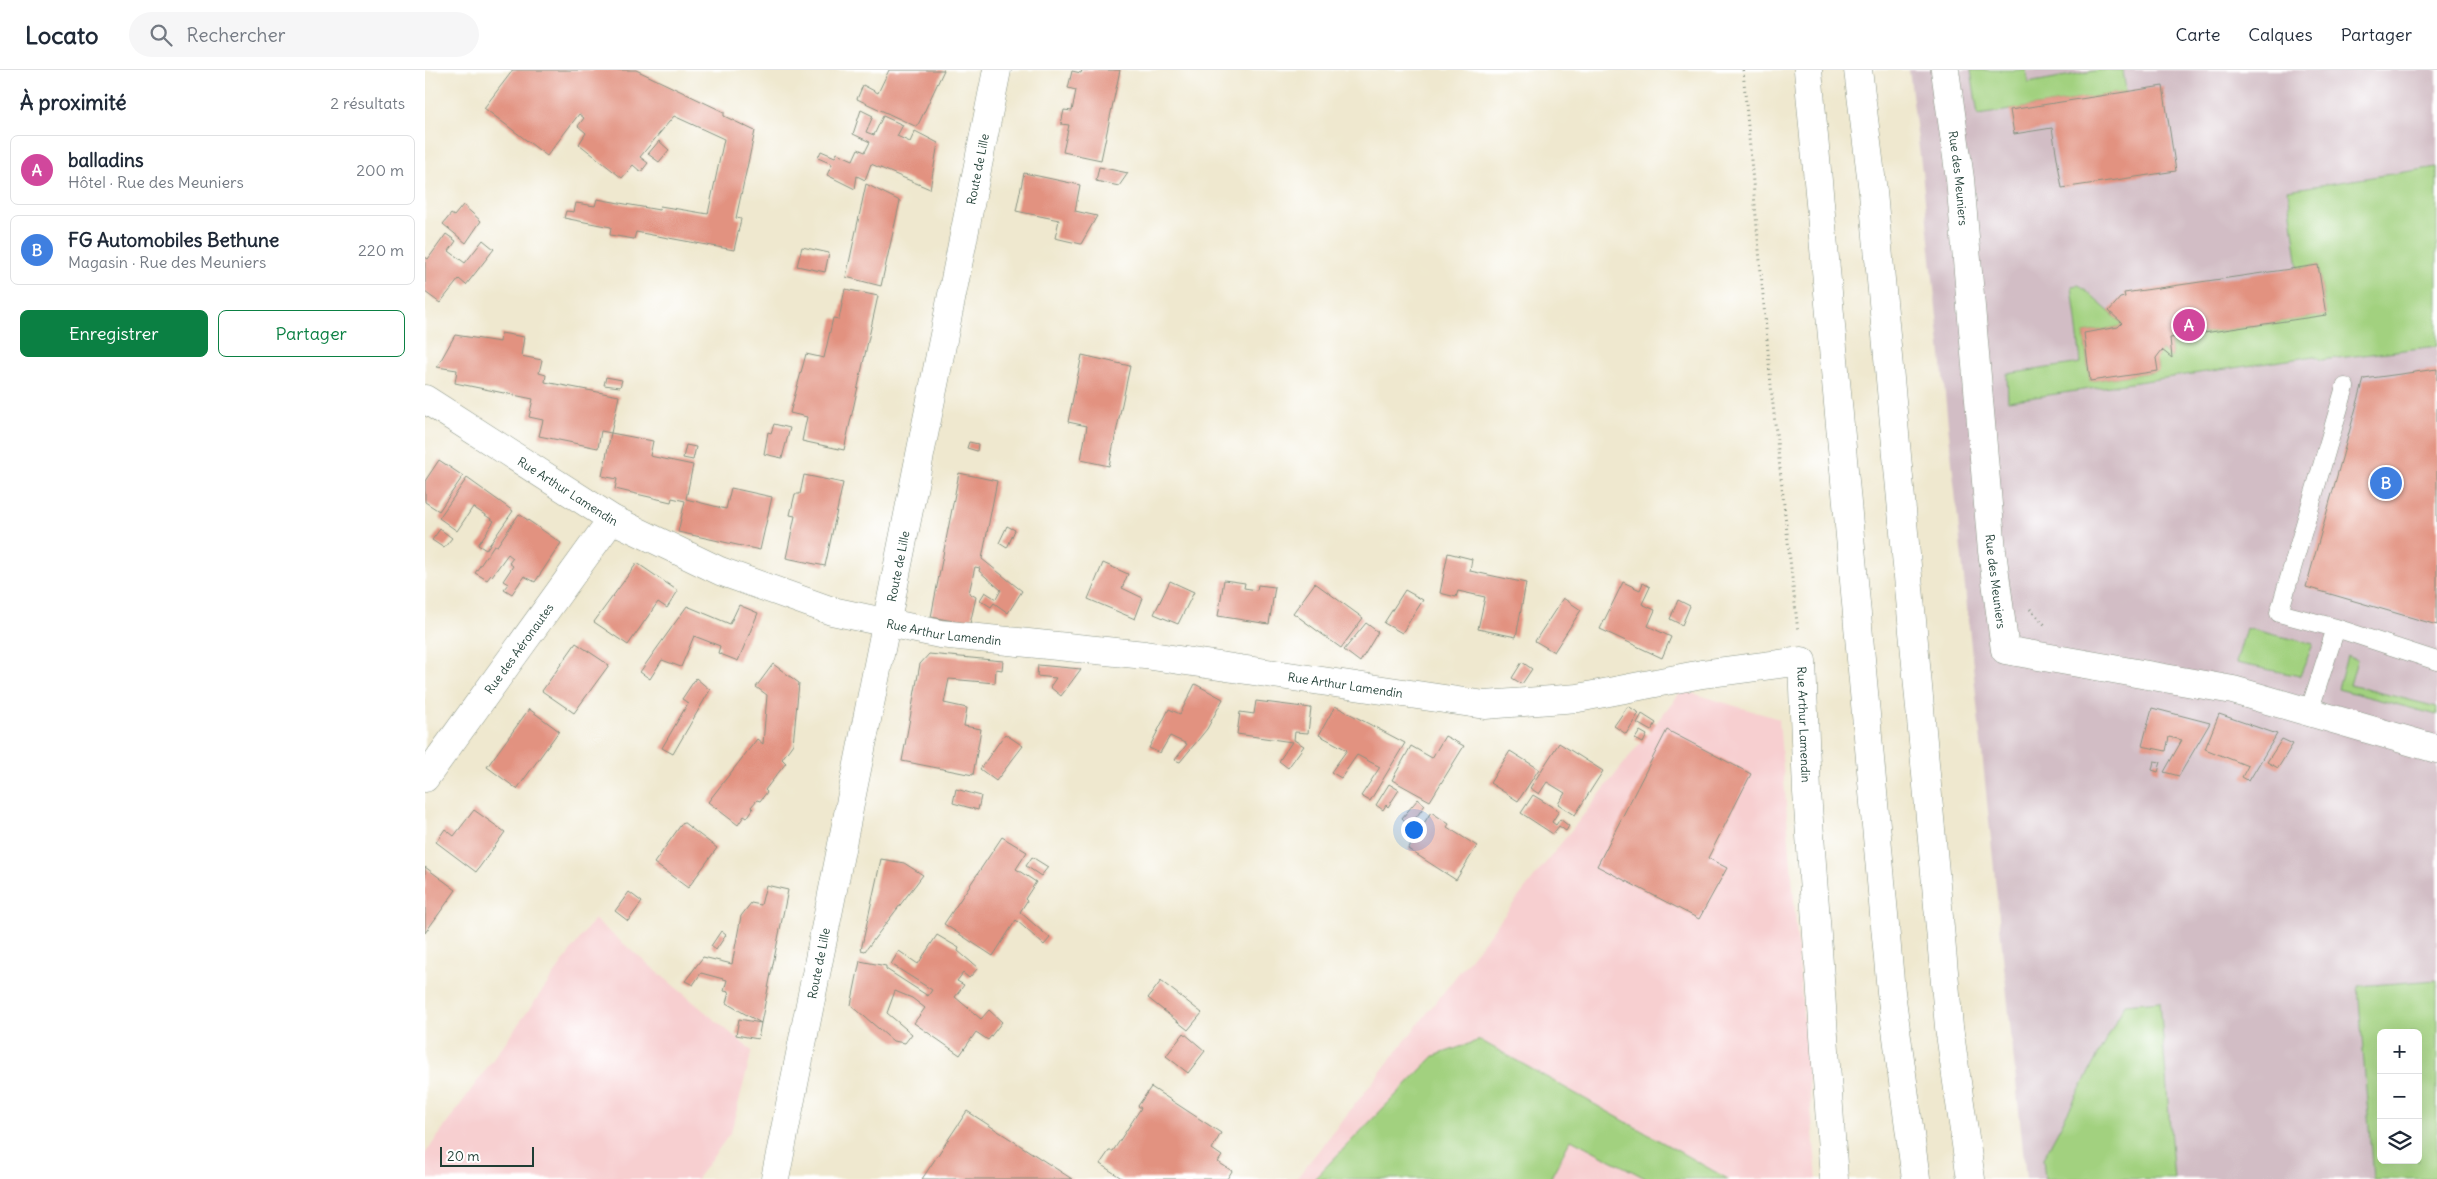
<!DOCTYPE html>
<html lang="fr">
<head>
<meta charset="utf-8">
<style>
	:root { --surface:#fff; --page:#f6f6f7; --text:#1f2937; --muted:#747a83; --line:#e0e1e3; --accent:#0b8043 }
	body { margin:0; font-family:Delius,sans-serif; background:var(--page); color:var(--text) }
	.controls { position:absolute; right:15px; bottom:15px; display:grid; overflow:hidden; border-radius:8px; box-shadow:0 5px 20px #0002 }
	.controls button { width:45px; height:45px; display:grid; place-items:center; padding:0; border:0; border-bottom:1px solid var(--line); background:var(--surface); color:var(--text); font:25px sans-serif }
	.scale { position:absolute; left:15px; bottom:12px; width:94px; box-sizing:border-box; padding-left:5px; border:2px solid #1f3d34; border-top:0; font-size:14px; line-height:18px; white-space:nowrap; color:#1f3d34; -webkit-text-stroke:4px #fff; paint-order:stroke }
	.you { position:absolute; left:988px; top:759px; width:18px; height:18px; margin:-12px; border:4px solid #fff; border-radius:50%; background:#1a73e8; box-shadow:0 0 0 8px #1a73e833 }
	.badge { display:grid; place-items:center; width:32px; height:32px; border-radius:50%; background:var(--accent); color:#fff; font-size:16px; font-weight:700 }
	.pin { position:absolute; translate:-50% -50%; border:2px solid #fff; box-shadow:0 1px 5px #0006 }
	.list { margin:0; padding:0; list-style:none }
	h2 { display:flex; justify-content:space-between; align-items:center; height:65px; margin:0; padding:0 20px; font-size:21px }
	h2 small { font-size:16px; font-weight:400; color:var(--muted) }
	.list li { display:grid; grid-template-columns:32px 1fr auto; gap:15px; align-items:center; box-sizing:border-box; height:70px; margin:0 10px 10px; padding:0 10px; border:1px solid var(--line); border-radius:8px }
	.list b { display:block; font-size:19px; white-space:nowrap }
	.list p { margin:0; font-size:16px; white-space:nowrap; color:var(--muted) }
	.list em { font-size:16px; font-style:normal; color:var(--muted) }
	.actions { display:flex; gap:10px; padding:15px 20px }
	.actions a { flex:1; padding:11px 0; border:1px solid var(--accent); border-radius:8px; text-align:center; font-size:18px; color:var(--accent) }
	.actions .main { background:var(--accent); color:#fff }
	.icon { flex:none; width:28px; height:28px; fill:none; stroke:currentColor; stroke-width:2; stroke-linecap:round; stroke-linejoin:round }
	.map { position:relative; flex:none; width:2012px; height:1109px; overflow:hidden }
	header { display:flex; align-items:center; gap:30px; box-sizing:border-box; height:70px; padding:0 25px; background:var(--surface); border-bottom:1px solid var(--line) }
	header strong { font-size:24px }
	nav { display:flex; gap:28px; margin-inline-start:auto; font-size:18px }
	.search { width:350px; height:45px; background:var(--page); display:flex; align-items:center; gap:12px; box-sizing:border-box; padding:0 18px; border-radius:28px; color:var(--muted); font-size:19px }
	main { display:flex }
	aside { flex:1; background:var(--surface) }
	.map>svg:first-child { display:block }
	.built { fill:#f7cfd0 }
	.industrial { fill:#d2bdc5; fill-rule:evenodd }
	.green { fill:#a2d17f; stroke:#60875a; fill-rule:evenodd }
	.building { fill:#e29280 }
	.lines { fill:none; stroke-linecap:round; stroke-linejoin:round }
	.service-casing { stroke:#879282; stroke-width:19 }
	.minor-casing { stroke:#879282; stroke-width:29 }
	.trunk-casing { stroke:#879282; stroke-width:29 }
	.path { stroke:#879282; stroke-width:3; stroke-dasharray:1 4; stroke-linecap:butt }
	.service { stroke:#fff; stroke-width:18 }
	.minor { stroke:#fff; stroke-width:28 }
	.trunk { stroke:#fff; stroke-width:28 }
	.labels { text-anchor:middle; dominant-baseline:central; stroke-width:4; stroke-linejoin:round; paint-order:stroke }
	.street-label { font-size:12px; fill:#1f3d34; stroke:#fff }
</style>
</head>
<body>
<header>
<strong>Locato</strong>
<div class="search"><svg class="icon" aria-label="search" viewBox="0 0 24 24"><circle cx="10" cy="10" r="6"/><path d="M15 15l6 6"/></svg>Rechercher</div>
<nav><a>Carte</a><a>Calques</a><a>Partager</a></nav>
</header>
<main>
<aside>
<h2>À proximité<small>2 résultats</small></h2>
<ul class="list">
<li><span class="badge" style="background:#d1479c">A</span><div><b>balladins</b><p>Hôtel · Rue des Meuniers</p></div><em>200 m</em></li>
<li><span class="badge" style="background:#3f7fe0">B</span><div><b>FG Automobiles Bethune</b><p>Magasin · Rue des Meuniers</p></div><em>220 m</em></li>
</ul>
<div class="actions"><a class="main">Enregistrer</a><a>Partager</a></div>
</aside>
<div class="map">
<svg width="2012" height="1109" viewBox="0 0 2012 1109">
	<rect width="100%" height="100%" fill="#fff"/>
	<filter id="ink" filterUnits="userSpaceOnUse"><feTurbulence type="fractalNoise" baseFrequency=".02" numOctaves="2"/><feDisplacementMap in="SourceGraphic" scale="10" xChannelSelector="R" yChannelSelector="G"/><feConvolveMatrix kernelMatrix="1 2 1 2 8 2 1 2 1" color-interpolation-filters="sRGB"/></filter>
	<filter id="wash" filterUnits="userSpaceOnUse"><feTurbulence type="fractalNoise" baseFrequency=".0096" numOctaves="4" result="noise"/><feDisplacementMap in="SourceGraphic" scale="20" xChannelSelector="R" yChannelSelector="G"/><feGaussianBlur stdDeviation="1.12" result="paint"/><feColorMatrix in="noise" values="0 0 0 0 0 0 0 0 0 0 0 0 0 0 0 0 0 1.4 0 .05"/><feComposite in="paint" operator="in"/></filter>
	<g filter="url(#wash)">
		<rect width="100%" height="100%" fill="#efe8cf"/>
		<path class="built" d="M1257,620l97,29 38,460h-521z
			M169,849l158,132 -21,81 -34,47h-272v-25z"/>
		<path class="industrial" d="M1484,0h528v1109h-411l-104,-1007zM1956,963h37v127h-37z"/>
		<path class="green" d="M1546,0h55l2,13 71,-13h24l3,22 -148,23z
			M2012,97v179l-116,14 -6,-4 -307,45 -1,-27 74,-11 -9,-77 7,-1 43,38 -4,4 -34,6 6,48 68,-10 -2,-13 6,-8 10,8 -2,-20 156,-23 -8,-50 -20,3 -10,-78z
			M1821,558l67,16 -13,32 -64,-13z
			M1922,586l10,4 -7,25 87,22v8l-99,-26z
			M2012,910v199h-64l-15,-193zM1956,963h37v127h-37z
			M1735,931l14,178h-129l-2,-20 82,-155z
			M1055,970l248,139h-81l-76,-40 -21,40h-236l120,-123z"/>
		<g id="blocks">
			<path class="building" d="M88,0h123l88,42v4l31,15 -19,87 5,1 -7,31 -98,-18 -2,7 -24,-4 1,-8 -47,-9 2,-7 8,1 2,-9 19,3 2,-7 62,11 1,-4 48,8 16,-75 -50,-23 -34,41 8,6 -7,9 -8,-7 -11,13 -43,-34 7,-11 -8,-7 6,-8 -5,-4 -32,42 -63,-48z
				M464,0h55l-27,57 -60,-28 6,-14 15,8z
				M657,0h38l-19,90 -38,-8 6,-27 -8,-1 3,-14 8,1 4,-21 -8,-2 4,-17 9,2z
				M1738,16l13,85 -114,17 -10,-60 -38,6 -4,-24z
				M436,40l12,6 -7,16 8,3 9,-19 20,9 -6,11 13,6 5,-11 23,12 -8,46 -59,-25 -6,16 -8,-4 -2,13 -28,-14 5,-11 -14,-6 3,-7 14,6 2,-4 16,7 5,-11 7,3 5,-10 -17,-8z
				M234,71l10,9 -10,12 -11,-8z
				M674,97l29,6 -9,13 -23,-5z
				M599,103l56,12 -5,26 22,5 -16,28 -26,-6 4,-18 -43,-9z
				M441,114l34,17 -19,85 -35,-9z
				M38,135l18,16 -15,22 -23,-19 8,-10 3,2z
				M21,164l10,7 -7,10 16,12 18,-23 11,9 -28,36 -7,-6 -19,24 -15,-11v-35l3,2z
				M377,177l27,6 -4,19 -28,-6z
				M1893,195l8,50 -156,23 2,20 -10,-8 -6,8 2,13 -68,10 -6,-48 34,-6 4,-4 -13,-12 11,-13 5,-1 -1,-4z
				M420,219l33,7 -34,154 -42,-9 5,-24 -17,-4 16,-59 18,4 9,-40 6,1z
				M76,263l23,4 -3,19 21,4 -3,13 7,2 -1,7 74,14 -8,37 42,8 -3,15 43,9 -7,34 40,10 5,-21 41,9 -12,53 -82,-18 7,-31 -13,-3 -1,4 -56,-13 2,-10 -15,-3 9,-43 -10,-2 -3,17 -59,-12 4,-16 -14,-3 4,-18 -78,-16 2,-13 -20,-3 18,-32 45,7z
				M657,285l48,11 -21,100 -28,-6 6,-34 -19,-4z
				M2012,299v256l-131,-38 58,-208z
				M181,307l16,3 -2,7 -16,-2z
				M349,354l16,4 -8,30 -18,-4 4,-22 3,1z
				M544,372l9,2 -1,7 -10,-3z
				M261,375l10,2 -3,13 -10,-2z
				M14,390l24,16 -24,35 -14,-9v-21z
				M534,403l38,8 -15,78 40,32 -14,22 -14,-10 -3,4 -11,-7 5,-8 11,7 5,-9 -22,-19 1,-3 -5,-1 -6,26 7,4 -6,27 -39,-7z
				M379,405l39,8 -18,83 -39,-8 9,-42 -5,-1 5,-21h5z
				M42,408l46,33 -27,39 -8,-5 16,-24 -21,-14 -16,24 -18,-13z
				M94,444l42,29 -26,39 -11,-6 -12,18 -8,-5 4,-5 -5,-3 10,-15 -4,-3 4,-5 -5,-4 -16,22 -1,-1 -4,5 -12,-7 19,-28 3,1z
				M582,456l8,4 -8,18 -8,-5z
				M15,459l12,9 -8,10 -12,-8z
				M1023,483l24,6 -2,12 56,12 -10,54 -38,-8 7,-32 -27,-6 -2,6 -16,-4z
				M212,493l41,28 -11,17 -9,-6 -30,43 -34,-23z
				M678,493l25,11 -6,14 21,10 -8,21 -47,-20z
				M799,510l21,3 -1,5 13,2 1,-5 17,2 -6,37 -51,-8z
				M745,511l24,11 -16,32 -24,-10z
				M1198,512l17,8 3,-7 7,4 -8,17 13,6 -7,16 23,11 -9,21 -62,-29z
				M890,513l48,35 -22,30 -48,-35z
				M980,520l18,10 -21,33 -18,-10z
				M1138,528l18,12 -27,42 -19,-11z
				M1253,530l12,6 -8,19 -12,-6z
				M314,535l19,8 -20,48 -20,-8 2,-7 -26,-10 -13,31 -19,-7 -12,19 -10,-7 47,-66 43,18z
				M941,553l12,9 -18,30 -16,-12z
				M151,573l33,22 -35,48 -32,-22z
				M504,584l74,7 -1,9 -6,-1 -1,14 -46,-4 -5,24 23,5 -3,18 17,3 -8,46 -71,-14 18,-97z
				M1097,592l10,7 -10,15 -10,-6z
				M348,594l26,19 -6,61 -11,15 4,4 -21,27 2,2 -7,9 -3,-1 -6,7 2,2 -6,9 -3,-2 -6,9 -30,-23 49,-63 6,5 4,-49 -11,-8z
				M613,595l43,4 -20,27 -11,-9 6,-9 -19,-2z
				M271,608l14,12 -37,64 -11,-6 26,-45 -6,-4z
				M770,614l28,15 -16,30 -27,33 -5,-2 12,-16 -17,-8 -10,17 -11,-5 20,-39 11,5z
				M831,631l55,7 -3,25 -13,-1 -1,8 10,6 -16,22 -9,-7 13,-19 -55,-8 3,-22 14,2z
				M910,636l70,37 -35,58 -9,-5 19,-29 -23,-12 -16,23 -10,-6 16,-22 -28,-15z
				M1203,636l11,7 -13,21 -12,-8z
				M1727,638l58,15 -31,53 -15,-4 18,-32 -13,-3 -3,14 -24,-5z
				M104,639l30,22 -42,58 -30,-22z
				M1217,644l14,9 -5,8 -14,-8z
				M1794,644l58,20 -28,47 -7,-4 6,-11 -43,-17z
				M1242,660l84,44 -43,84 19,10 -28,51 -102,-53z
				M1215,661l7,4 -4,8 -8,-4z
				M580,664l18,12 -27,35 -16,-12z
				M1020,666l19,10 -34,55 -38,-21 19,-34 21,12z
				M1857,669l11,5 -15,24 -11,-6z
				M1134,673l44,28 -28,44 -17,-11 7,-11 -18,-11 -8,12 -9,-6z
				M1085,681l29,18 -21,32 -28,-18z
				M1729,691l7,1 -3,10 -6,-2z
				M964,714l10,6 -11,17 -2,-2 -3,5 -7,-5z
				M531,719l25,7 -3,14 -25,-7z
				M1108,725l26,16 -7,11 4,3 4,-6 9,7 -3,5 -7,-5 -6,8 -32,-21z
				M993,729l7,6 -15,21 -8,-8z
				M49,740l31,22 -29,40 -40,-30 9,-13 9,7z
				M1006,742l18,12 -2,3 30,19 -21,34 -48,-31z
				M258,752l34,26 -29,40 -34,-25z
				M577,767l25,15 -11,17 20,13 -11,17 2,2 -7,11 30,26 -6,7 -28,-25 -23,36 -49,-32z
				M607,787l16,10 -7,9 -15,-10z
				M456,789l23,4 19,12 -58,76 -4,-1z
				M0,797l31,23 -31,43z
				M341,815l22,5 -27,133 -35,-20 3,-11 -5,-1 3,-11 -26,-7 -8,12 -8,-4 18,-24 29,7 9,-48 10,-13 10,2z
				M204,822l13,10 -14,19 -13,-10z
				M296,861l5,4 -10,15 -5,-4z
				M512,865l22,13 -1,3 20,17 -9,10 -6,-5 -6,8 7,4 -9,12 26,22 8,-9 13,12 -14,18 -12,-8 -16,23 -46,-32 11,-15 -13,-10 -17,-7 -8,22 25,21 -7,9 -12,-2 -42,-36 9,-44 26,5v3l42,27 4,-6 -41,-26 8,-13 19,13z
				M736,911l41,32 -14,17 -40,-32z
				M314,949l22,4 -3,16 -22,-4z
				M759,963l21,18 -17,22 -22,-17z
				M726,1017l70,46 -9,16 10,7 -4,6 14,9 -5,8h-104l-23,-15 9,-13h4l28,-43 -3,-2z
				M542,1041l105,68h-150z"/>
		</g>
	</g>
	<g filter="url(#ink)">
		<use href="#blocks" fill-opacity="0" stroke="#879282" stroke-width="1"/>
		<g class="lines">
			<g class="service-casing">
				<path id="service" d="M1911,558l101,33
					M1884,642l27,-84 -57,-15 66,-226"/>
			</g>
			<g class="minor-casing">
				<g id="minor">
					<path id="s1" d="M1520,0l15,109 32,372 13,99 228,40 204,59"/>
					<path id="s2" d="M0,329l187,120 108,52 112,40 108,23 205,21 340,50 93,-7 124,-24 100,-13 5,131 27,387"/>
					<path id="s3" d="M0,708l187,-259"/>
					<path id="s4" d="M350,1109l222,-1109"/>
				</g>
			</g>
			<g class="trunk-casing">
				<path id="trunk" d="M1383,0l83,922 25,187
					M1433,0l15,122 76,835 22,152"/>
			</g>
			<path class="path" d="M1318,0l29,326 26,236
				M1605,539l15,16"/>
			<use href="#service" class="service"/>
			<use href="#minor" class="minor"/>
			<use href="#trunk" class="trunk"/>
		</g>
	</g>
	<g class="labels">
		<g class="street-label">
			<text stroke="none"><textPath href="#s4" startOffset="1030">Route de Lille</textPath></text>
			<text stroke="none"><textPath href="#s1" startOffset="109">Rue des Meuniers</textPath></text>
			<text stroke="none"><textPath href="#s2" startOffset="170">Rue Arthur Lamendin</textPath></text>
			<text stroke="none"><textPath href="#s4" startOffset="625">Route de Lille</textPath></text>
			<text stroke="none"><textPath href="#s1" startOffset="514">Rue des Meuniers</textPath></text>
			<text stroke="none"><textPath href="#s2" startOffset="575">Rue Arthur Lamendin</textPath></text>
			<text stroke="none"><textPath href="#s3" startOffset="160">Rue des Aéronautes</textPath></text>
			<text stroke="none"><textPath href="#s2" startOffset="980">Rue Arthur Lamendin</textPath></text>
			<text stroke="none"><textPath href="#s2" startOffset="1505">Rue Arthur Lamendin</textPath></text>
			<text stroke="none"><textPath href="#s4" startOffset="220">Route de Lille</textPath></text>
		</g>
	</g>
</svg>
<div class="controls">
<button>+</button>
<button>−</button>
<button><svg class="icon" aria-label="layers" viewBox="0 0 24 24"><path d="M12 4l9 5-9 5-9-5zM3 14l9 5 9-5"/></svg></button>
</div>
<div class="scale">20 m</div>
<div class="you"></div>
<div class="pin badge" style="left:1764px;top:255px;background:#d1479c">A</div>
<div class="pin badge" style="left:1961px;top:413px;background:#3f7fe0">B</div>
</div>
</main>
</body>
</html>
